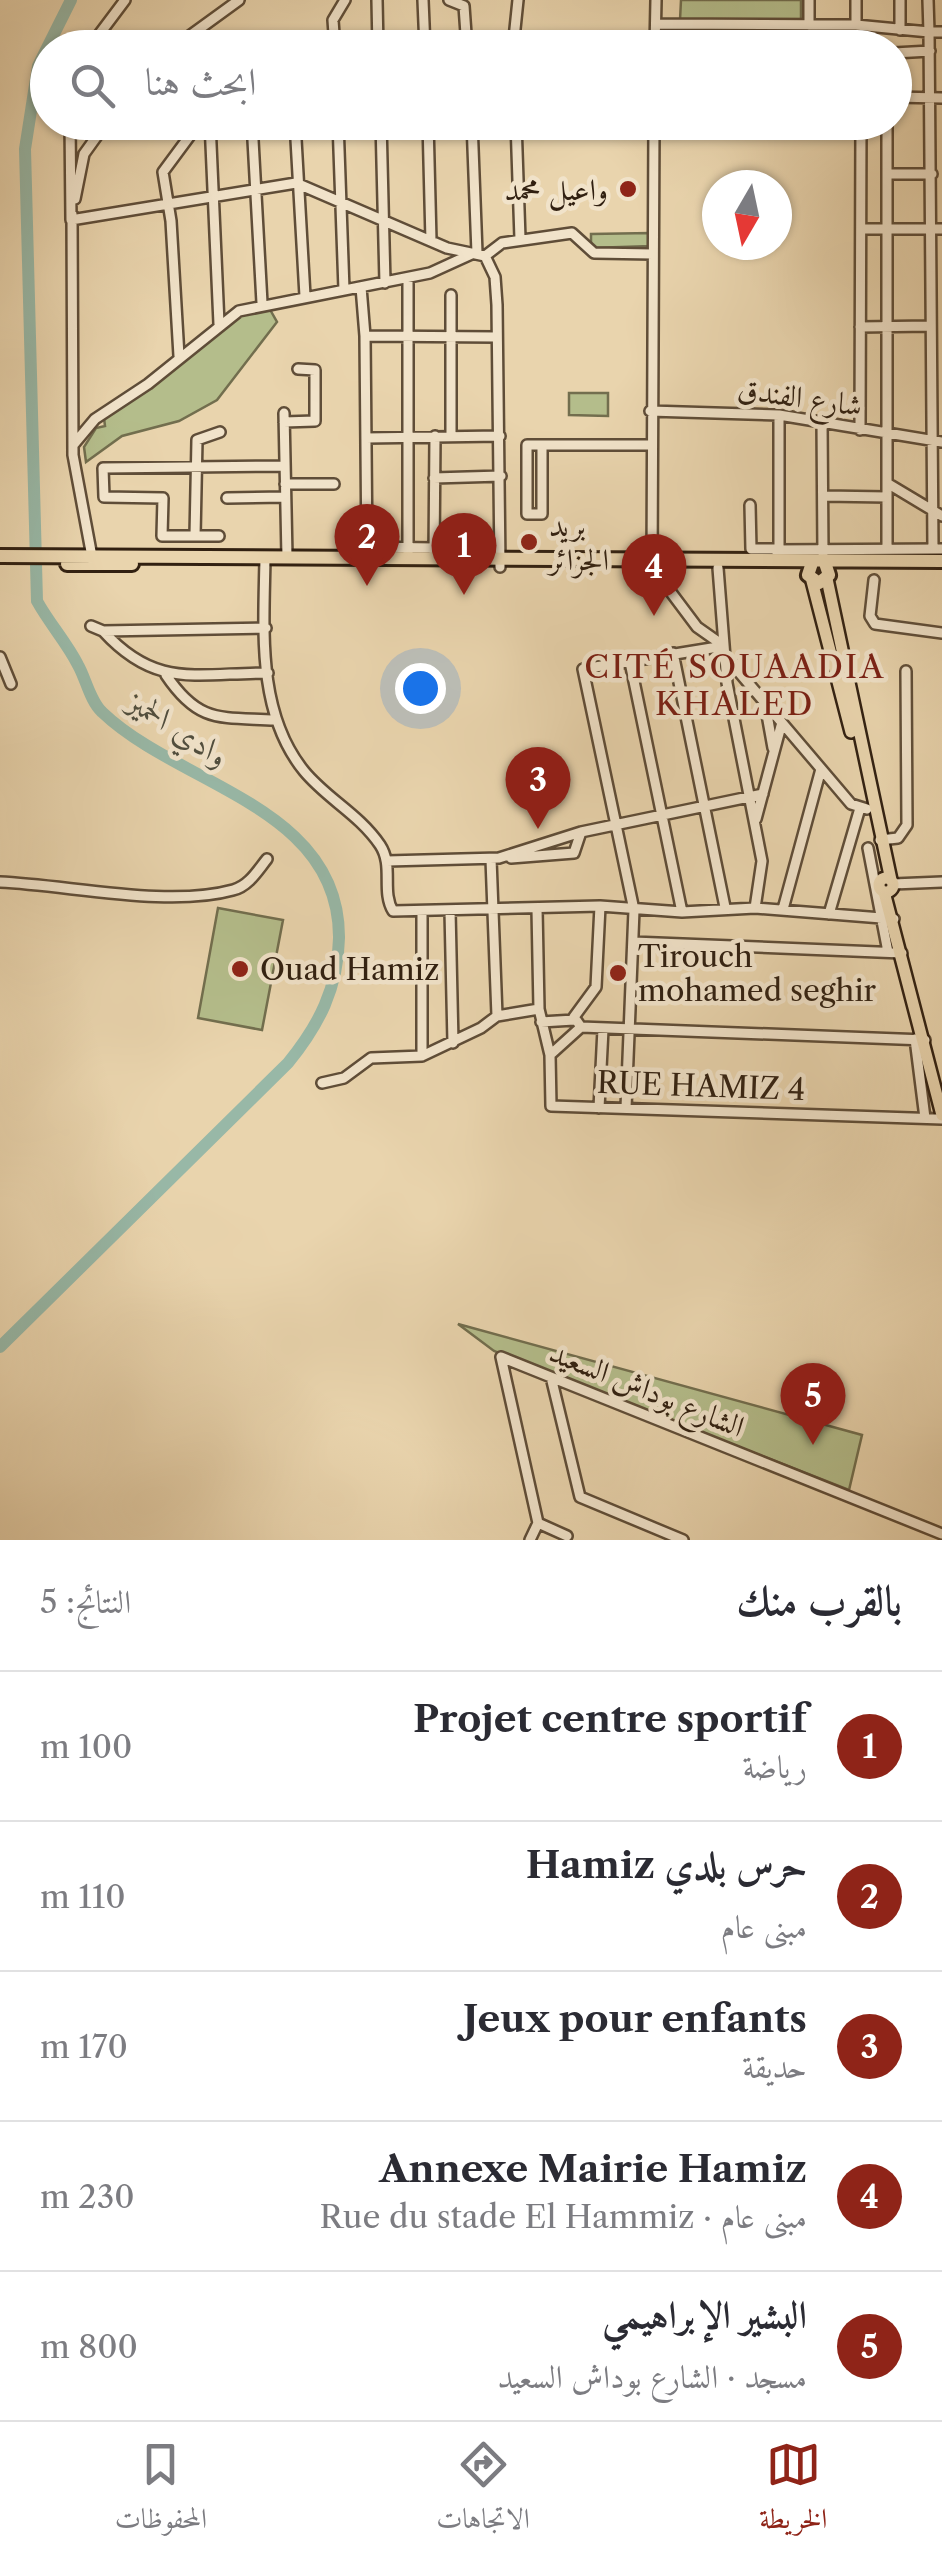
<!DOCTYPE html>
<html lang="ar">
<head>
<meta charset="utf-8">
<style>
	:root { --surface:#fff; --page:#f7f7f7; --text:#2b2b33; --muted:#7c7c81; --line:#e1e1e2; --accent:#8f2418 }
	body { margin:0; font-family:"Libre Caslon Text",Amiri,serif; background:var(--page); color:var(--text); direction:rtl }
	.compass { position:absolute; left:702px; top:170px; width:90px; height:90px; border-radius:50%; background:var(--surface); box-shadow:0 2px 8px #0004; rotate:189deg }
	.you { position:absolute; left:420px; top:688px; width:35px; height:35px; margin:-25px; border:8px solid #fff; border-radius:50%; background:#1a73e8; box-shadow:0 0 0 15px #1a73e833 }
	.badge { display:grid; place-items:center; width:65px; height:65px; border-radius:50%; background:var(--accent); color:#fff; font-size:32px; font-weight:700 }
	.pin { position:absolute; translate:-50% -82px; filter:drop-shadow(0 2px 5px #0008) }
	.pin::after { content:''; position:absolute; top:52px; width:35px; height:30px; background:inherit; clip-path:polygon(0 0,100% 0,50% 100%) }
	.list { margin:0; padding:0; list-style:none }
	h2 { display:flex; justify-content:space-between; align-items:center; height:130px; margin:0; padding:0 40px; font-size:42px }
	h2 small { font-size:32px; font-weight:400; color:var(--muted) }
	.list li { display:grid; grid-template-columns:65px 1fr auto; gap:30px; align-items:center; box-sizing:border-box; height:150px; padding:0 40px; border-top:2px solid var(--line) }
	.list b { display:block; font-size:38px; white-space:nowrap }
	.list p { margin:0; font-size:32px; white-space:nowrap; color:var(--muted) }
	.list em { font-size:32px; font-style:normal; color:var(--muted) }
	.icon { flex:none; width:55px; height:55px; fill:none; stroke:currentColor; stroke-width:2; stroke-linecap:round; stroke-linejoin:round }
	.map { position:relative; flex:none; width:942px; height:1540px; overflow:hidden; direction:ltr }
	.search { position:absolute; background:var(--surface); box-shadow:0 2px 8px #0004; left:30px; right:30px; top:30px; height:110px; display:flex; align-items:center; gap:25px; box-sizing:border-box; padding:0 35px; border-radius:55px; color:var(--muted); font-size:38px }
	.sheet { height:880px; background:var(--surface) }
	nav { display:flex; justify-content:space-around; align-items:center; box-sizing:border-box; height:140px; border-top:2px solid var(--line); background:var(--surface); font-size:28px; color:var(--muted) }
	nav a { display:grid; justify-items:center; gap:5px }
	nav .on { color:var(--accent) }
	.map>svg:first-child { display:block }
	.green { fill:#b4bd8b; stroke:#726e4e; stroke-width:2.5 }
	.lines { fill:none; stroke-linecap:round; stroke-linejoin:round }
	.river { stroke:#98b8a7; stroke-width:12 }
	.minor-casing { stroke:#5f4d38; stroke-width:14 }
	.major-casing { stroke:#312011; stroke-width:16 }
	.highway-casing { stroke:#312011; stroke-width:18 }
	.minor { stroke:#f1e3ca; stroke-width:9 }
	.major { stroke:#e9d4ad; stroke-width:11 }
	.highway { stroke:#e9d4ad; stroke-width:12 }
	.poi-dot { fill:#8f2418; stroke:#f1e3ca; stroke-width:4 }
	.labels { text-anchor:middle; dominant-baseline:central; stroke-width:9; stroke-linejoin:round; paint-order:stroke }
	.poi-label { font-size:30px; fill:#312011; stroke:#f1e3ca; text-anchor:start }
	.street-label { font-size:30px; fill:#312011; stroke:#f1e3ca }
	.neighbourhood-label { font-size:32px; letter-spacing:2.5px; fill:#7a1f14; stroke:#f1e3ca }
	.water-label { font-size:32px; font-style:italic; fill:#504e3e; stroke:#f1e3ca }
</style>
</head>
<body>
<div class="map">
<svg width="942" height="1540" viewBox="0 0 942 1540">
	<rect width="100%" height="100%" fill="#e9d4ad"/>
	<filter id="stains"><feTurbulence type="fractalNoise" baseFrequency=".002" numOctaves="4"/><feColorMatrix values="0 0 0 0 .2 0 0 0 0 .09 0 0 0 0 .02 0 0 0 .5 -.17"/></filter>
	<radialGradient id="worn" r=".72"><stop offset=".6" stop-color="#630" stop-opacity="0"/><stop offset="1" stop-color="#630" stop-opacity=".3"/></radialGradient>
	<path class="green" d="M681,0h120v20h-121z
		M650,233v13l-59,2v-14z
		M268,306l9,16 -60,78 -38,21 -57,15 -36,26 -2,-15 12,-19 9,-2 -1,-8 134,-103z
		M569,393h39v23l-39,-1z
		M218,908l65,12 -21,110 -64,-12z
		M458,1324l404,111 -13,55 -355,-139z"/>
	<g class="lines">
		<path class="river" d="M0,1347l288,-284c31,-38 50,-75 51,-125 1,-132 -160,-152 -237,-226 -12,-11 -16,-33 -24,-47 -11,-22 -29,-42 -41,-64l-12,-452 13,-83 33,-66"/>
		<g class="minor-casing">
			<path id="minor" d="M377,0l1,48
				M423,0l2,48
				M449,0l15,6 3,42
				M809,0v25
				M900,0v30
				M656,24l200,1 73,7 -1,-32
				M856,25v-25
				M89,48l36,-48
				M173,48l66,-48
				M335,48l-2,-28 12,-20
				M513,48l5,-48
				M655,48l1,-48
				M894,53l36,-2
				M894,97l48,1
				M70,122l1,98 225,-37 151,65 38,8 10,21 2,28 3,262
				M210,122l9,202
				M252,122l10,181
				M295,122l10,174
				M338,122l6,168
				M381,122l4,161
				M428,122l3,119
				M472,122l5,131
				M516,122l4,117
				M654,122l-2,445 45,60 27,19
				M887,122v427
				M888,174h44
				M75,199l9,-45 23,-32
				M72,214l1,241 20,107
				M862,229h80
				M485,256l17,-13 70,-10 22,20 59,1
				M361,287l4,49
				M451,295v141
				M860,327l70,-1
				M179,356l-8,-135 -8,-49 37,-50
				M650,411l129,4 163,27
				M284,413l3,144
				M284,422l31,-1v-51l-17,-1
				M822,422l1,132
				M860,430l1,-308
				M220,432l-23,8 -2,96h-33l1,-38 -59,-1 -1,-29 182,-2
				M366,438l134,-2
				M74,444l21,-25 53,-35 91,-73 191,-38 44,-20
				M542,445v69h-15v-69h124
				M434,478l67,-2
				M887,483l55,33
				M285,484h49
				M824,496l63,1
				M227,498l58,-1
				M750,505l1,44h28v-134
				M195,536h24
				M367,547l67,1
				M933,549l-4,-517h13
				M775,550l167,-1
				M265,557c-1,71 -9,155 39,214 23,28 55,43 76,74 14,21 1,46 13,66l207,-5 82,6 73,-4 139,11
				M367,557l-2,-221 131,1
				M408,557v-279
				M434,557l1,-121
				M718,568l9,115 35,178 -7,47
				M874,580l-4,36 5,8 67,9
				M91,626l12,5 163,-3
				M103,631c53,58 92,42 165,42
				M673,653l52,254
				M0,657l11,27
				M727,658l124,146 16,5
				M630,662l52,250
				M166,675c33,49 54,42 109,45
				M766,709l7,39
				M756,819l25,-93
				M880,840l18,-2 9,-13 -1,-154
				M868,848l20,104
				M511,858l63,-5 7,-21
				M491,859l6,157
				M387,861l112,-3 82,-26 182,-38
				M0,882c69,3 168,26 233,8 16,-4 25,-20 34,-31
				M893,884l49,-2
				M600,906l-4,81 -22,30 7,10 344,13
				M783,909l38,-140
				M422,911v145
				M450,911l3,132
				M829,914l31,-106
				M633,942l269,11
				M539,1009l11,46
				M541,1022l33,-2
				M581,1027l-31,28 1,51 391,13
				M915,1039l10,79
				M322,1083l22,-5 27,-20 51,-2 59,-28 16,-12 42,-7 -2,-100
				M599,1108l4,-79
				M626,1108l8,-198 -51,-241 141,-23
				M501,1357l441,177
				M501,1357l37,166 29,13
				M551,1377l29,120 103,43
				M530,1540l8,-17"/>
		</g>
		<g class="major-casing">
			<path id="major" d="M827,579l64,301
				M812,581l39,151
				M879 885a7 7 0 1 1 14 0a7 7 0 1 1-14 0Z
				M884,892l58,223"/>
		</g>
		<g class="highway-casing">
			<path id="highway" d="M0,556l942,5
				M812,563l-4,12 11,8 10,-8 -4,-12
				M67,564h65"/>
		</g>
		<use href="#minor" class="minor"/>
		<use href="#major" class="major"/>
		<use href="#highway" class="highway"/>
	</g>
	<g class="poi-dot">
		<circle cx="628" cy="189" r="10"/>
		<circle cx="529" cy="542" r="10"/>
		<circle cx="240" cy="969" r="10"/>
		<circle cx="618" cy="973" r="10"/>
	</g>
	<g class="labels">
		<g class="poi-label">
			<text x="608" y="189" text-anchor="end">واعيل محمد</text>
			<text x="549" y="525">بريد<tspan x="549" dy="34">الجزائر</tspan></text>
			<text x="638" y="956">Tirouch<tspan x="638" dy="34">mohamed seghir</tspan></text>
			<text x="260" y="969">Ouad Hamiz</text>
		</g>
		<g class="street-label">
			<text transform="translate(800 397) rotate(8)">شارع الفندق</text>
			<text transform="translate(701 1086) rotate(2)">RUE HAMIZ 4</text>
			<text transform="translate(647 1389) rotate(22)">الشارع بوداش السعيد</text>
		</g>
		<g class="neighbourhood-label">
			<text x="735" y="666">CITÉ SOUAADIA<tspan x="735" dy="37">KHALED</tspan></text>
		</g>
		<g class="water-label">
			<text transform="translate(179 728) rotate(33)">وادي الحميز</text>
		</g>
	</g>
	<rect width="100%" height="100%" filter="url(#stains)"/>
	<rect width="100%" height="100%" fill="url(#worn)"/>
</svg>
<svg class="compass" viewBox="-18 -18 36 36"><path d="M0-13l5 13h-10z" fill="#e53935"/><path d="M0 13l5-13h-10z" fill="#7c7c81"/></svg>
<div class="you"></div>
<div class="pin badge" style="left:464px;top:595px">1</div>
<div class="pin badge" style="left:367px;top:586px">2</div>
<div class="pin badge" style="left:538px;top:829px">3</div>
<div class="pin badge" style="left:654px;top:616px">4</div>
<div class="pin badge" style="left:813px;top:1445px">5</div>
<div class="search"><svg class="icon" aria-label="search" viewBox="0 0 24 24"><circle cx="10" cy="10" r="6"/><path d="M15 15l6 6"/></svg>ابحث هنا</div>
</div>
<section class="sheet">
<h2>بالقرب منك<small>النتائج: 5</small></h2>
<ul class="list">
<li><span class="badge">1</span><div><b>Projet centre sportif</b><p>رياضة</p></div><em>100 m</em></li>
<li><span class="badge">2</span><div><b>حرس بلدي Hamiz</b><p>مبنى عام</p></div><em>110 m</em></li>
<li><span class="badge">3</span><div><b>Jeux pour enfants</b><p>حديقة</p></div><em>170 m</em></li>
<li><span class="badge">4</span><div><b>Annexe Mairie Hamiz</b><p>مبنى عام · Rue du stade El Hammiz</p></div><em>230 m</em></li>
<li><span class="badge">5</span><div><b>البشير الإبراهيمي</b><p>مسجد · الشارع بوداش السعيد</p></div><em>800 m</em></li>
</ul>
</section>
<nav>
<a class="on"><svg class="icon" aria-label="map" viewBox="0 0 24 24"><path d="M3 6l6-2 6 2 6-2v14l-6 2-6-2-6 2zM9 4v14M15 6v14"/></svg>الخريطة</a>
<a><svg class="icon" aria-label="directions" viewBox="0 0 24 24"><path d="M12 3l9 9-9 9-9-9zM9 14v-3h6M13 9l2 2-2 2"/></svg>الاتجاهات</a>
<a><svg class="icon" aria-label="saved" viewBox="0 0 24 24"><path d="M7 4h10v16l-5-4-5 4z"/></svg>المحفوظات</a>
</nav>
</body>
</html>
